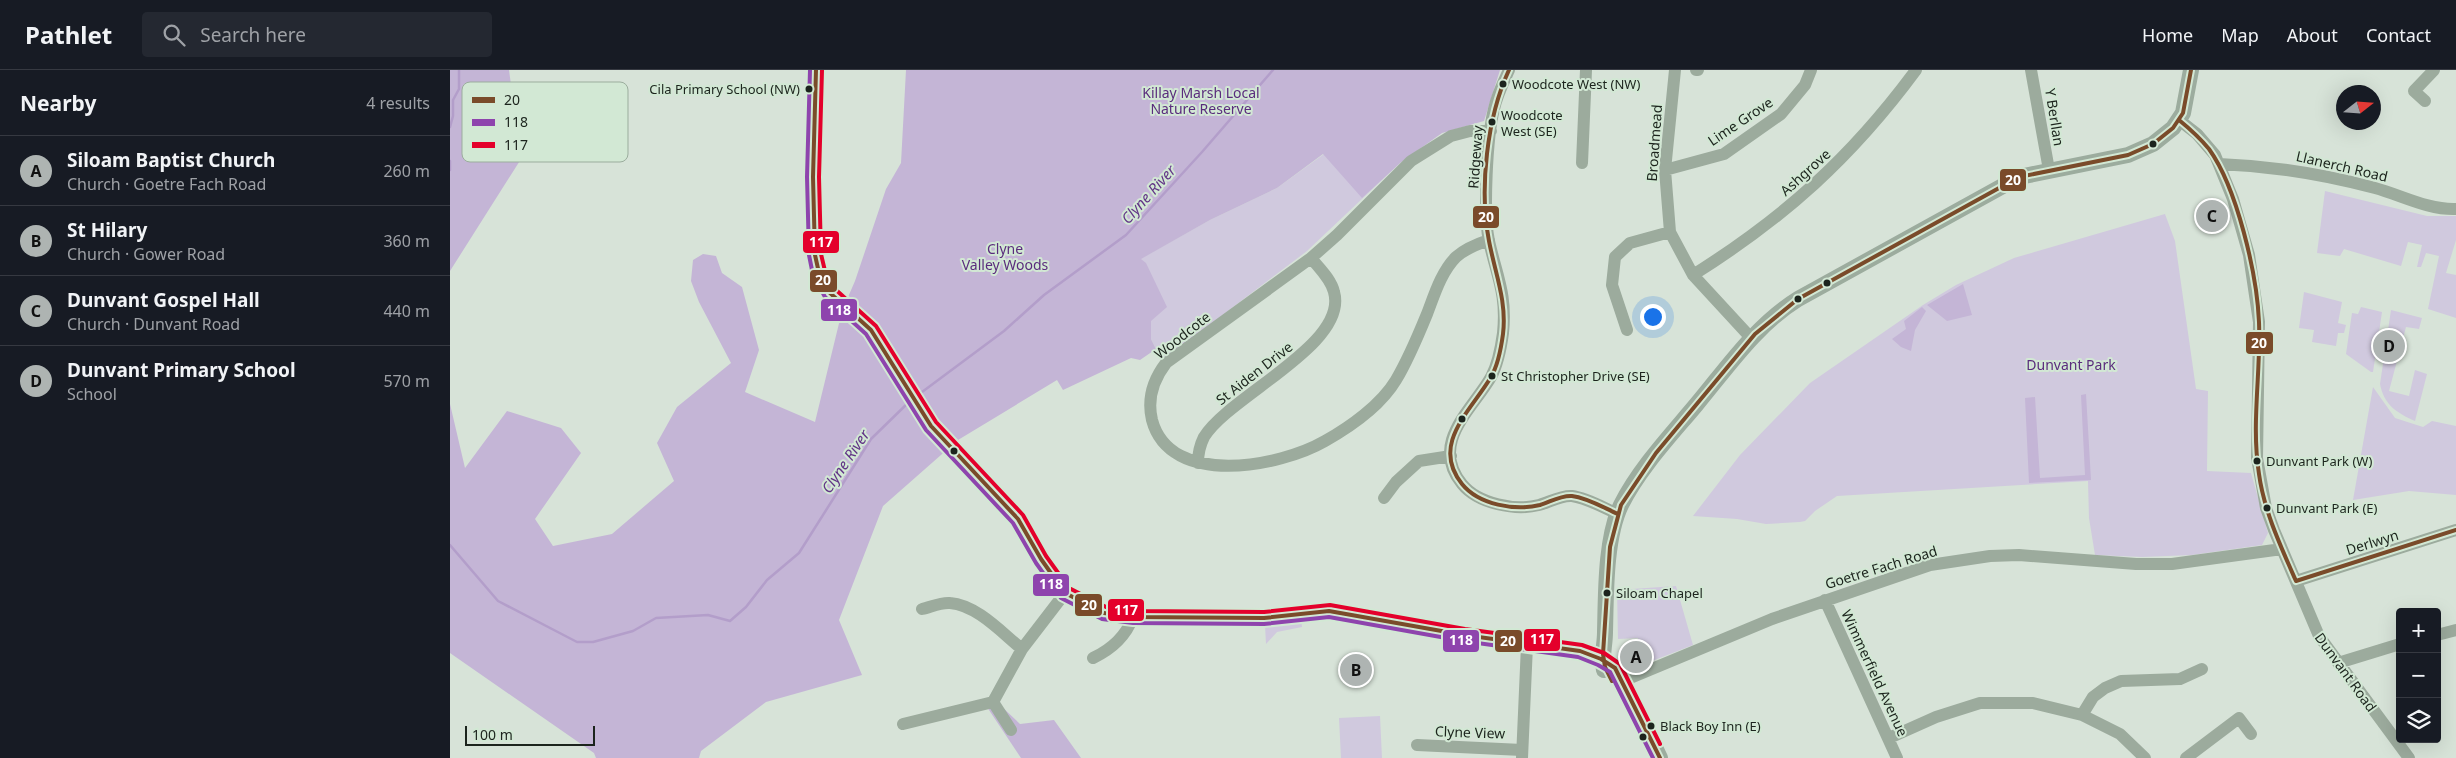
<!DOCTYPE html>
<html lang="en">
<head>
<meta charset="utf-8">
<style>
	:root { --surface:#171b24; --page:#242831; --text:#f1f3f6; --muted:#9ea1a6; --line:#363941; --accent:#aeb4b2 }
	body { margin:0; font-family:"Noto Sans",sans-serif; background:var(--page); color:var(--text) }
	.controls { position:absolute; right:15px; bottom:15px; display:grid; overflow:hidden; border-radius:5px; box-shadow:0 5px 20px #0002 }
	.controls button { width:45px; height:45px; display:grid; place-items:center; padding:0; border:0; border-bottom:1px solid var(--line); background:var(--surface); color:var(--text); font:25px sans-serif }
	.compass { position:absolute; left:1886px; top:15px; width:45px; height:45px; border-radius:50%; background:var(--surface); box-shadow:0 5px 20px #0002; rotate:73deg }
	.scale { position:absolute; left:15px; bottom:12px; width:130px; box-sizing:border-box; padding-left:5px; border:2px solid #1c241d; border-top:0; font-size:14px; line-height:18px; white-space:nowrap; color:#1c241d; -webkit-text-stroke:4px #d2e8d4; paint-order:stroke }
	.you { position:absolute; left:1202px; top:246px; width:18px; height:18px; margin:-12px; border:4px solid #fff; border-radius:50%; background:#1a73e8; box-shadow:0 0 0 8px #1a73e833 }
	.badge { display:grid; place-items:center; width:32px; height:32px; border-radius:50%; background:var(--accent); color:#111; font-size:16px; font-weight:700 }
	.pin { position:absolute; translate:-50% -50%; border:2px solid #fff; box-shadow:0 1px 5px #0006 }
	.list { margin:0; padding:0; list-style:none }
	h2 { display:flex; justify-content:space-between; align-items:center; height:65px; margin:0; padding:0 20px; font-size:21px }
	h2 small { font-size:16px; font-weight:400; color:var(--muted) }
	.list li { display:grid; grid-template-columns:32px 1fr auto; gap:15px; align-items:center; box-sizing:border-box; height:70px; padding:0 20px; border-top:1px solid var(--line) }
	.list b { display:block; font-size:19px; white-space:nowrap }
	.list p { margin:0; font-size:16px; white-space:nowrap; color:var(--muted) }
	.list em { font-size:16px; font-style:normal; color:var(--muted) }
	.icon { flex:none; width:28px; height:28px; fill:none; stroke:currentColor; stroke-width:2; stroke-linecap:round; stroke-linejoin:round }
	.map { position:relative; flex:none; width:2006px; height:688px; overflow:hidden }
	header { display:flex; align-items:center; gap:30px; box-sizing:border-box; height:70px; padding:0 25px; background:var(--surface); border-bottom:1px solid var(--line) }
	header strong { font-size:24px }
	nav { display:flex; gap:28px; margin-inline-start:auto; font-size:18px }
	.search { width:350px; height:45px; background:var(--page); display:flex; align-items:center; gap:12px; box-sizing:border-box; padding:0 18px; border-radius:5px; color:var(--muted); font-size:19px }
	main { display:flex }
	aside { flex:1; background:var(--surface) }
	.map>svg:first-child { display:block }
	.green { fill:#d0c9de }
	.forest { fill:#c4b5d6 }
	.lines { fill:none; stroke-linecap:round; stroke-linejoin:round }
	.stream { stroke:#b39eca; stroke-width:2.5 }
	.minor { stroke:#9cab9d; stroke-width:12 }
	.major { stroke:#9cac9e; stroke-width:16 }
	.bus-1-casing { stroke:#d2e8d4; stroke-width:8 }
	.bus-2-casing { stroke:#d2e8d4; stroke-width:8 }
	.bus-3-casing { stroke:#d2e8d4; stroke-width:8 }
	.bus-1 { stroke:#7a4b2a; stroke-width:4 }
	.bus-2 { stroke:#8e44ad; stroke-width:4 }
	.bus-3 { stroke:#e4002b; stroke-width:4 }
	.bus-dot { fill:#1c241d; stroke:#d2e8d4; stroke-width:2 }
	.labels { text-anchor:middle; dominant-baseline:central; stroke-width:4; stroke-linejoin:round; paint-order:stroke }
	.bus-label { font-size:13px; fill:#1c241d; stroke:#d2e8d4; text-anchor:start }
	.park-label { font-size:14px; fill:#5a2c7d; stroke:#d2e8d4 }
	.street-label { font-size:14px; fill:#1c241d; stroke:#d2e8d4 }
	.water-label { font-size:15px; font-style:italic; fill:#623587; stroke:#d2e8d4 }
	.key { fill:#d2e8d4; stroke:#9bad9d; stroke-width:1 }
	.key-label { font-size:14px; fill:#1c241d }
	.line-badge { stroke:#d2e8d4; stroke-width:2 }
	.badge-label { font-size:14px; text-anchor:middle; font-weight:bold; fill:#fff }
</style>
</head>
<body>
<header>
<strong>Pathlet</strong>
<div class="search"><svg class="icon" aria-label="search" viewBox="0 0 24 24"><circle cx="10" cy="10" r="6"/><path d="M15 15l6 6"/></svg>Search here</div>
<nav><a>Home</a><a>Map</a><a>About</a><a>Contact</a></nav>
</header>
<main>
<aside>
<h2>Nearby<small>4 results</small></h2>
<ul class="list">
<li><span class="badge">A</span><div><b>Siloam Baptist Church</b><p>Church · Goetre Fach Road</p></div><em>260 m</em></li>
<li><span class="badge">B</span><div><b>St Hilary</b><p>Church · Gower Road</p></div><em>360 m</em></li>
<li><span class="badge">C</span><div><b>Dunvant Gospel Hall</b><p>Church · Dunvant Road</p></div><em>440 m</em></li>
<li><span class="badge">D</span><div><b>Dunvant Primary School</b><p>School</p></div><em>570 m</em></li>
</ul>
</aside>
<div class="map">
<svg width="2006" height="688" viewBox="0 0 2006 688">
	<rect width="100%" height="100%" fill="#d7e3d8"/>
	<path class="green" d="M874,84l76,9 -93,88 -145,110 -11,-22v-18l-11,-62 70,-39 67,-32z
		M1875,121l102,25h29v24l-10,33 10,2v43l-28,-9 11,-53 -13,-3 -5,14h-4l5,-22 -14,-3 -7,24 -57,-17 -4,7 -23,-3z
		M1715,144l10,27 21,148 12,2 -1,80 44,2 17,60 -6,12 -70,10 -50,2 -47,-2 -6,-37 -1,-37 -251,15 -22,15 -10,10 -5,1 -34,2 -29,-5 -44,-3 47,-61 70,-72 113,-78 33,-20 58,-27z
		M1854,222l38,10 -4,21 8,2 -2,8h-6l-2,13 -24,-4 2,-12 -15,-2z
		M1911,237l21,5 -9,60h-2l-25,-18 6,-41 6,1z
		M1941,240l31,8 -3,11 -13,-2 -17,64 20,5 6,-26 12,4 -12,47c-18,-8 -31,-16 -35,-37z
		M1923,317l22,31 28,9 9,-6 24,5v69l-47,-4 -56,9z
		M1226,516l17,59 -41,16 -2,-11 -4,-2h-7l-1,-10 -20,1 -1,-49z
		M851,550l1,7 -25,5 -11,12 -1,-19z
		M930,646l2,42h-41l-2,-40z"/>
	<path class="forest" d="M0,0h59l12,89 -71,112z
		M456,0h594l-16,51 -42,12 -42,30 -38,35 -39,-44 -46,34 -67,32 -69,39 5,4 21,44 -16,14v18l5,10 -16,11 -9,-2 -68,32 -6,-10 -99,60 -75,66 -44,114 23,55 -96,27 -65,49 -2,7h-103l-2,-5 -144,-100v-249l15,64 42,-57 54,17 20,25 -46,66 18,27 59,-12 62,-53 -17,-38 20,-36 54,-44 -32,-61 -8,-21 2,-21 10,-6 13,2 6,17 20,14 17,63 -14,42 70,30 27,-111 13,-30 31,-92 15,-26z
		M1513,214l9,31 -25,6 -20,-16z
		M1472,237l4,4 -11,19 -4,21 -10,-4 -9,-8 14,-10 -2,-8z
		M1636,324l5,86 -62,3 -4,-85 10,-1 5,81 45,-3 -4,-80z
		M551,636l19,18 34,-4 27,38h-60l-34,-51z"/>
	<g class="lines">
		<path class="stream" d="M0,57l3,-11v-16l6,-11v-19
			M0,91v9
			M468,325l86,-64 40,-36 82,-60 76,-83 71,-82
			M0,475l48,56 79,41h16l40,-11 23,-13 52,-3 22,6 16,-14 21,-27 32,-27 72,-114 39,-38"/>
		<path class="minor" d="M1059,0c-6,13 -12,25 -15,39 -7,27 -11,105 -5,132 8,36 18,53 14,92 -2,15 -5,31 -12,44 -19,33 -62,66 -29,107 16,20 54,27 77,21 11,-3 22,-10 33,-9 15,2 32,12 46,18
			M1225,0l-10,100 5,62 23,43 59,64
			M1246,0h2
			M1581,0l18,100
			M1975,31l-11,-10 20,-21
			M1729,50l18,14 18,21 18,44 16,56 10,67 -2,136 9,50 8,22 45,106 90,122
			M1132,93l4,-93
			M1769,94c53,2 104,10 156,24 26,7 53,22 81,21
			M1215,100l59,-16 57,-40 24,-29 6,-15
			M1039,170c-12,4 -24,9 -33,17 -15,15 -22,39 -29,57 -9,22 -19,46 -31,66 -15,25 -46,47 -71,61 -45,26 -155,47 -173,-21 -5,-21 1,-40 14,-57l145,-105 26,-23 74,-74 40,-25 19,-5h21
			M1243,205c92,-58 158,-117 223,-205
			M1177,260l-15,-45 3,-28 15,-14 40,-11
			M748,393c0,-9 2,-18 6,-26 25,-41 145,-93 130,-145 -3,-13 -15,-24 -23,-34
			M934,428l12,-16 23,-21 32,-5
			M1846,511l160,-51
			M1375,530l72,158
			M472,539c9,-2 19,-7 28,-6 27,2 52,30 72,46
			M1987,565l19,-5
			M643,588c19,-9 33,-22 40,-41
			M1888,593l62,-19
			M1173,611l149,-62 158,-54 60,-9 29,-1 117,9h36l110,-15
			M1632,645l11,-18 12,-9 16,-7 59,-2 22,-10
			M453,654l90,-22
			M561,660l-18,-28 29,-53 43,-56
			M1439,668l47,-21 44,-14h53l49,12 38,19 25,24
			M967,675l105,5
			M1072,688l5,-113
			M1736,688l53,-40 12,16"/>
		<path class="major" d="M366,0l-3,107 2,78 4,18 11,20 41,37 60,96 87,93 23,40 24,34 39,20 29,4 131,1 65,-7 135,24 116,16 21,8 14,9 16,29 29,61
			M1154,600c-3,-14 1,-24 1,-38 1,-36 0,-94 16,-127 18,-36 49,-69 75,-100 31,-37 60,-80 102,-106l221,-122 109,-22 25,-11 20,-16 10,-15 8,-43"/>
		<g class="bus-1-casing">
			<path id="bus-1" d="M366,0l-3,107 2,78 4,18 11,20 41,37 60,96 87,93 23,40 24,34 39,20 29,4 131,1 65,-7 135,24 116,16 21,8 14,9 45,90
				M1059,0c-22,47 -30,119 -20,171 6,32 18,60 14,93 -2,15 -5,31 -12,43 -20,34 -61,67 -29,107 17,21 53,27 78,21 10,-3 21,-10 32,-9 16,2 32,12 46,18
				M1729,50c11,9 21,18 30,29 28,39 48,125 50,173 2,51 -8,102 0,152 5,37 22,73 37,107
				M1846,511l160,-51
				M1162,611l-7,-14 -2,-13 7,-107 11,-42 35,-52 99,-119 43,-35 221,-122 109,-22 25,-11 20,-16 10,-15 8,-43"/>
		</g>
		<g class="bus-2-casing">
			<path id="bus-2" d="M360,0l-3,107 2,78 4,20 12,22 41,37 60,96 87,93 23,40 25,35 41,21 31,4 131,1 65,-7 134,24 115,16 20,8 12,7 43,86"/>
		</g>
		<g class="bus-3-casing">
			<path id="bus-3" d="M372,0l-3,107 2,77 4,17 10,18 41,37 60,96 87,93 23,41 23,32 37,19 27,4 131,1 66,-7 135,24 117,16 22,8 16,11 40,80"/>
		</g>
		<use href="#bus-1" class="bus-1"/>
		<use href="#bus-2" class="bus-2"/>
		<use href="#bus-3" class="bus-3"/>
	</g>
	<g class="bus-dot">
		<circle cx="1053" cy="14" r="4.5"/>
		<circle cx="359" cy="19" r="4.5"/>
		<circle cx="1042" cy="52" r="4.5"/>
		<circle cx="1703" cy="74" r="4.5"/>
		<circle cx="1377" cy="213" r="4.5"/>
		<circle cx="1348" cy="229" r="4.5"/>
		<circle cx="1042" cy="306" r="4.5"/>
		<circle cx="1012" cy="349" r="4.5"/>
		<circle cx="504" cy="381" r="4.5"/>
		<circle cx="1807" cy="391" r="4.5"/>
		<circle cx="1817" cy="438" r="4.5"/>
		<circle cx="1157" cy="523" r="4.5"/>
		<circle cx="1201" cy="656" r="4.5"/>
		<circle cx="1193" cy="667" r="4.5"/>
	</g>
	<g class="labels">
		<g class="bus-label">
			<text x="1062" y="14">Woodcote West (NW)</text>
			<text x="350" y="19" text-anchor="end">Cila Primary School (NW)</text>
			<text x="1051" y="45">Woodcote<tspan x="1051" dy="16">West (SE)</tspan></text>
			<text x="1051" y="306">St Christopher Drive (SE)</text>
			<text x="1816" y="391">Dunvant Park (W)</text>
			<text x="1826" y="438">Dunvant Park (E)</text>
			<text x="1166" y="523">Siloam Chapel</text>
			<text x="1210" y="656">Black Boy Inn (E)</text>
		</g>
		<g class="park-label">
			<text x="751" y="22">Killay Marsh Local<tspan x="751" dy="16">Nature Reserve</tspan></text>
			<text x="555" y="178">Clyne<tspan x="555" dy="16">Valley Woods</tspan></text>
			<text x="1621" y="294">Dunvant Park</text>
		</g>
		<g class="street-label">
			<text transform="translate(1605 47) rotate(81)">Y Berllan</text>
			<text transform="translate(1290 51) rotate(-34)">Lime Grove</text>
			<text transform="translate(1204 73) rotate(-86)">Broadmead</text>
			<text transform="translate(1025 87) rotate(-86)">Ridgeway</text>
			<text transform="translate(1892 96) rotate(13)">Llanerch Road</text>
			<text transform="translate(1355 102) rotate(-42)">Ashgrove</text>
			<text transform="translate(732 265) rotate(-38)">Woodcote</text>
			<text transform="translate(804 303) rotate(-38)">St Aiden Drive</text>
			<text transform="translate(1922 472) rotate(-17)">Derlwyn</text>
			<text transform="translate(1431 497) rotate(-17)">Goetre Fach Road</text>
			<text transform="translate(1896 602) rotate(54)">Dunvant Road</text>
			<text transform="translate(1425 603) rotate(65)">Wimmerfield Avenue</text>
			<text transform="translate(1020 662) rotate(2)">Clyne View</text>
		</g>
		<g class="water-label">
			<text transform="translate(698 124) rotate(-48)">Clyne River</text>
			<text transform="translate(395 391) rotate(-56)">Clyne River</text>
		</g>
	</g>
	<rect x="12" y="12" width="166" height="80" rx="8" class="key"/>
	<rect x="22" y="27" width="23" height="6" fill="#7a4b2a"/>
	<rect x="22" y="49" width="23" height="7" fill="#8e44ad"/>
	<rect x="22" y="72" width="23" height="6" fill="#e4002b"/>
	<g class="key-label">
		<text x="54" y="35">20</text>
		<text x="54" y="57">118</text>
		<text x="54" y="80">117</text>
	</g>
	<g class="line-badge">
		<rect x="1549" y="98" width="28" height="24" rx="5" fill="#7a4b2a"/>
		<rect x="1022" y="135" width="28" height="24" rx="5" fill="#7a4b2a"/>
		<rect x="352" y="160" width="38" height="24" rx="5" fill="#e4002b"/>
		<rect x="359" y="199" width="29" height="24" rx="5" fill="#7a4b2a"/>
		<rect x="370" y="228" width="38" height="24" rx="5" fill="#8e44ad"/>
		<rect x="1795" y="261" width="29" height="24" rx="5" fill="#7a4b2a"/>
		<rect x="582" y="503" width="38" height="24" rx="5" fill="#8e44ad"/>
		<rect x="624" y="523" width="29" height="24" rx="5" fill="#7a4b2a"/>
		<rect x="657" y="528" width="38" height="24" rx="5" fill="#e4002b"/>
		<rect x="1073" y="558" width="38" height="24" rx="5" fill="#e4002b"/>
		<rect x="992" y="559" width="38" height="24" rx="5" fill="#8e44ad"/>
		<rect x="1044" y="559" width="29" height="24" rx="5" fill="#7a4b2a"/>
	</g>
	<g class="badge-label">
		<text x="1563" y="115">20</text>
		<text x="1036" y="152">20</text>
		<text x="371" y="177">117</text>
		<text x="373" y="215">20</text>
		<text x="389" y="245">118</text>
		<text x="1809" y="278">20</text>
		<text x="601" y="519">118</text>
		<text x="639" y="540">20</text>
		<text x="676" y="545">117</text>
		<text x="1092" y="574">117</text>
		<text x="1011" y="575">118</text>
		<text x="1058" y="576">20</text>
	</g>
</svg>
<div class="controls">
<button>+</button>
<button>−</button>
<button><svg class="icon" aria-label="layers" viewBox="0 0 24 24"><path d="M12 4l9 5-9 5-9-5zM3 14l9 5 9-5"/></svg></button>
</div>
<svg class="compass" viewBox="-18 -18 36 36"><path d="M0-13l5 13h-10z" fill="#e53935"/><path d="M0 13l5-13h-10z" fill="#9ea1a6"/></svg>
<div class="scale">100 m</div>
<div class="you"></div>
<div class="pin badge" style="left:1186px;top:587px">A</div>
<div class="pin badge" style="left:906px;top:600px">B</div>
<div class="pin badge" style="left:1762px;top:146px">C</div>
<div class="pin badge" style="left:1939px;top:276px">D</div>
</div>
</main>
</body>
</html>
